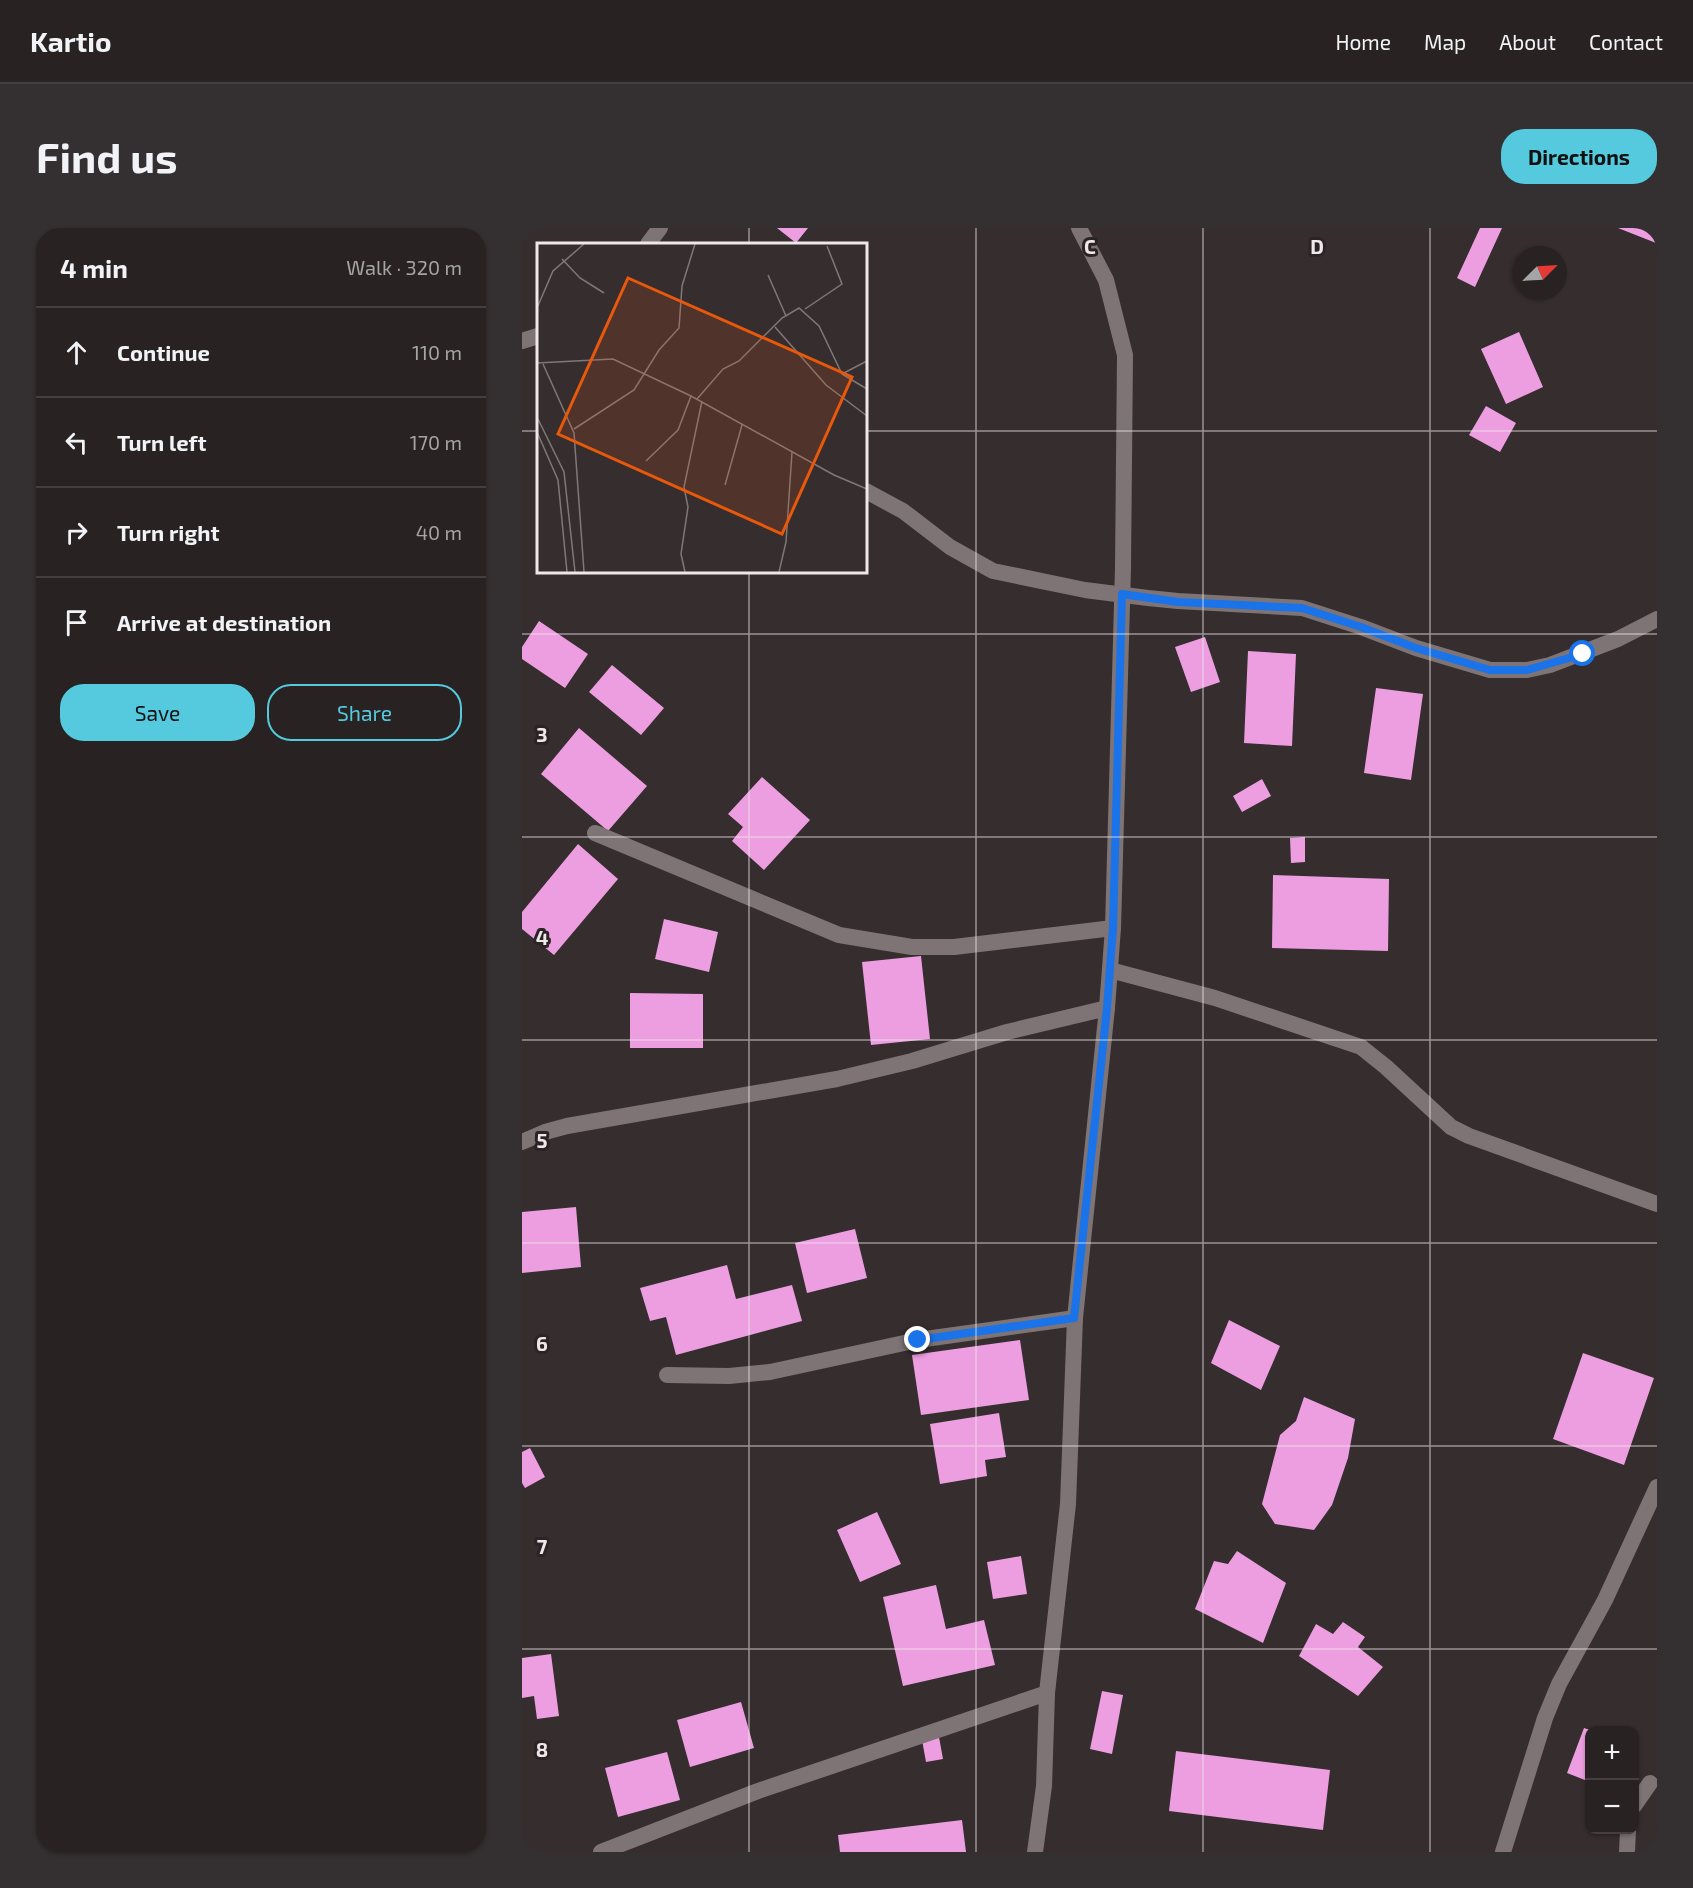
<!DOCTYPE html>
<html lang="en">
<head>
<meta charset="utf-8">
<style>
	:root { --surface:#282223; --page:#342f30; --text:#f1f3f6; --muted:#a5a4a6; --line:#443f41; --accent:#55cadf }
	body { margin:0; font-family:"Exo 2",sans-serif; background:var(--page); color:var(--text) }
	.controls { position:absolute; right:18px; bottom:18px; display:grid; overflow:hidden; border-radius:12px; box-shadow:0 2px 4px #0004 }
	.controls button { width:54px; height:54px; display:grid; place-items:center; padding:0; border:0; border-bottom:2px solid var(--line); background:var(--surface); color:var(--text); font:30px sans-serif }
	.compass { position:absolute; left:991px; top:18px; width:54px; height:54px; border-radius:50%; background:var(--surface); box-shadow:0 2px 4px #0004; rotate:66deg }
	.stop { position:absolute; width:18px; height:18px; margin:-14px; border:4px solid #1a73e8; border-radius:50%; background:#fff }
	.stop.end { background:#1a73e8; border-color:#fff; box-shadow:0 2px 6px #0008 }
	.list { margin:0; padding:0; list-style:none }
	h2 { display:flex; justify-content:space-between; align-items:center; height:78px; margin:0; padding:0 24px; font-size:26px }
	h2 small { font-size:20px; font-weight:400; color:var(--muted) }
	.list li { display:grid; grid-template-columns:39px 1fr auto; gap:18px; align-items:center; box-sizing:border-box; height:90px; padding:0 24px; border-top:2px solid var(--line) }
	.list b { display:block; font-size:22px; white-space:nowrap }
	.list em { font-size:20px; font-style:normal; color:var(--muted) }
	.actions { display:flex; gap:12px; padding:18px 24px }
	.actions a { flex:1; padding:14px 0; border:2px solid var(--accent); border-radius:24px; text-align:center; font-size:21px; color:var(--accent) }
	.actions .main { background:var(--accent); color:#111 }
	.icon { flex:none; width:33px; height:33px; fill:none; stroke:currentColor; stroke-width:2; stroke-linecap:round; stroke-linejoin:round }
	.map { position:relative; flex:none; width:1135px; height:1624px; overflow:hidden; border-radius:24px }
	header { display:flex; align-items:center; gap:36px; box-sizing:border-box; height:84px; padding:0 30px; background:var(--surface); border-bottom:2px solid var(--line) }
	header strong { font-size:28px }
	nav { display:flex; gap:33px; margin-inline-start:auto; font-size:21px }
	.intro { display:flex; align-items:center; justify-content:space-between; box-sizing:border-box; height:144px; padding:0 36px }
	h1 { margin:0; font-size:42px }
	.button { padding:15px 27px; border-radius:24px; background:var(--accent); color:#111; font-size:21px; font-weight:700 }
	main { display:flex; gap:36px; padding:0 36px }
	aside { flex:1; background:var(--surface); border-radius:24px; box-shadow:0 2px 4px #0004 }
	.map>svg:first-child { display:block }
	.building { fill:#ed9ee0 }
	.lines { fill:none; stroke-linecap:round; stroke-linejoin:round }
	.minor { stroke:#7e7476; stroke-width:16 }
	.tertiary { stroke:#7e7476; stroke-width:16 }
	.route { stroke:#1a73e8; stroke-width:8 }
	.grid { fill:none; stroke:#ede8e9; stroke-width:1.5; stroke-opacity:0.55 }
	.inset-road { fill:none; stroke:#7f7879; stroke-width:1.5 }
	.view { fill:#e8590c; fill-opacity:0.15; stroke:#e8590c; stroke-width:3 }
	.inset-edge { fill:none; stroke:#ede8e9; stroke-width:3 }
	.grid-label { font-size:20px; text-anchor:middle; font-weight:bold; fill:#ede8e9; stroke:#2b2325; stroke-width:6; stroke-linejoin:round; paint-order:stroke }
</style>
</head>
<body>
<header>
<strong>Kartio</strong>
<nav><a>Home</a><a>Map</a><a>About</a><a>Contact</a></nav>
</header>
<div class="intro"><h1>Find us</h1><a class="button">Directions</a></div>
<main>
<aside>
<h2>4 min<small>Walk · 320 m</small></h2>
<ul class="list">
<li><svg class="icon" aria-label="ahead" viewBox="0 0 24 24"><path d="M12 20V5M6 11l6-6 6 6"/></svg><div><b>Continue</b></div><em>110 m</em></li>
<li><svg class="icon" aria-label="left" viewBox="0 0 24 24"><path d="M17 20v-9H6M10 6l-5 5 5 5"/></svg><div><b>Turn left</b></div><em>170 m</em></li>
<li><svg class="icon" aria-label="right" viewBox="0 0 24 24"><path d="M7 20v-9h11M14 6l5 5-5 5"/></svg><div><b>Turn right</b></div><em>40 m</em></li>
<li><svg class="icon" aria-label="arrive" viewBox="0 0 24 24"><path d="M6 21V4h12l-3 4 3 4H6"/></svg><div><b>Arrive at destination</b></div></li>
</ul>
<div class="actions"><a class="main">Save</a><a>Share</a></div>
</aside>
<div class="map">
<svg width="1135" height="1624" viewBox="0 0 1135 1624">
	<rect width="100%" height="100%" fill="#362d2f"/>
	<path class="building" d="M255,0h31l-12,15z
		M958,0h22l-27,59 -18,-9z
		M1096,0h39v12l-1,3z
		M997,104l24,55 -37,17 -25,-55z
		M964,178l30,17 -16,29 -31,-17z
		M17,393l49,33 -23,34 -43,-29v-12z
		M683,409l15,45 -29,10 -16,-45z
		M726,423l48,3 -4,92 -48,-3z
		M90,437l52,43 -23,27 -52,-43z
		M854,460l47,6 -12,86 -47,-7z
		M57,500l68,58 -39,45 -67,-57z
		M240,549l48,43 -46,50 -32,-29 11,-14 -15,-13z
		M740,551l9,17 -29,16 -9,-16z
		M783,609v25l-14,1 -1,-25z
		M56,616l40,35 -64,76 -32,-26v-17z
		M751,647l116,4 -1,72 -116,-3z
		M142,691l54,13 -9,40 -54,-13z
		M399,728l9,83 -59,6 -9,-83z
		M108,765l73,1v54h-73z
		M54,979l5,60 -59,6v-61z
		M333,1001l12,49 -60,15 -12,-50z
		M205,1037l9,34 56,-14 10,36 -126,34 -10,-38 -16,4 -10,-33z
		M707,1092l51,26 -19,44 -50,-27z
		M498,1112l9,60 -108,15 -9,-60z
		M1061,1125l71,25 -30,87 -71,-26z
		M782,1169l51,22 -7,39 -16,47 -18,25 -39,-6 -13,-20 18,-69 16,-14z
		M477,1185l7,44 -21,3 2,16 -47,8 -10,-60z
		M8,1220l15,29 -20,11 -3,-5v-31z
		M355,1284l24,52 -41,18 -23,-52z
		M715,1323l49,32 -23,60 -68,-34 19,-48 14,3z
		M499,1328l6,38 -34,5 -6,-37z
		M414,1357l10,44 38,-9 11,45 -92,21 -20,-89z
		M821,1394l22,15 -7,10 25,20 -25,29 -59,-40 17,-32 17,10z
		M29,1426l8,62 -22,3 -3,-23 -12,2v-40z
		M580,1463l21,4 -11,59 -22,-5z
		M219,1474l13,46 -64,19 -13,-47z
		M1062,1500l6,2v52l-23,-9z
		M417,1509l4,22 -17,3 -4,-22z
		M654,1523l154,19 -7,60 -154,-19z
		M145,1524l13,48 -62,17 -13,-49z
		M440,1592l4,32h-126l-2,-17z"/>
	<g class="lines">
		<path class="minor" d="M126,16l12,-16
			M0,113l16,-5
			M344,263l37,20 47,36 43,24 92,19 63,8 30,3 124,7 59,19 55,21 74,22h37l23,-5 68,-26 39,-20
			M73,605l244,102 73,12h42l159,-19
			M588,742l105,28 146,49 25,20 65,60 18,9 188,68
			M0,914l23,-10 22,-6 270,-47 75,-18 95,-29 100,-24
			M145,1147l62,1 41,-4 148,-32 157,-22
			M1112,1578l16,-23
			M79,1624l157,-61 289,-98
			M981,1624l42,-134 14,-34 46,-84 52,-113
			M1105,1624l1,-22"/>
		<path class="tertiary" d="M513,1624l9,-66 3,-93 21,-189 7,-186 32,-310 6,-80 10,-360 2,-213 -19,-75 -27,-52"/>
	</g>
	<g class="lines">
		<path class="route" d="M396,1112l156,-22 33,-310 6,-80 9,-334 56,8 124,6 59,19 55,21 74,22h37l56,-16"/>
	</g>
	<path class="grid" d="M227,0v16M454,0v1624M681,0v1624M908,0v1624M0,203h16M344,203h791M227,344v1280M0,406h1135M0,609h1135M0,812h1135M0,1015h1135M0,1218h1135M0,1421h1135"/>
	<g transform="translate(15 15)">
		<rect width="330" height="330" fill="#362d2f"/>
		<path class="inset-road" d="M25,16l18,19 24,15M231,32l18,41M0,65l16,-37 31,-27M268,66l37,-25 -15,-38M238,84l51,58 41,31M0,120l76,-4 78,37 143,79 33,14M6,121l31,69 10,139M305,131l25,15M160,156l26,-30 16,-8 43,-43 17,-10 20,18 23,48 25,-13M0,174l27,55 11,100M37,186l60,-39 25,-40 20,-22 3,-42 13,-42M0,189l21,48 9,92M109,218l32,-31 13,-34M188,242l17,-60M148,329l-4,-18 7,-47 -4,-20 18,-86M242,329l7,-30 6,-90"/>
		<path class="view" d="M91,35l224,99 -70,157 -224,-100z"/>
		<rect width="330" height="330" class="inset-edge"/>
	</g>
	<g class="grid-label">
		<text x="568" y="26">C</text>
		<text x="795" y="26">D</text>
		<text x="20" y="514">3</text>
		<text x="20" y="717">4</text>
		<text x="20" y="920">5</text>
		<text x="20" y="1123">6</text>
		<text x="20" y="1326">7</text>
		<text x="20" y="1529">8</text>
	</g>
</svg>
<div class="controls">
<button>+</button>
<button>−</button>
</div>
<svg class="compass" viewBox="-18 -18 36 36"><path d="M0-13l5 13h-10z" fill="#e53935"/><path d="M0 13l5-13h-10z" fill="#a5a4a6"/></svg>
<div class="stop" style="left:1061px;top:426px"></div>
<div class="stop end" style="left:396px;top:1112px"></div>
</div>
</main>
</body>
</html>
